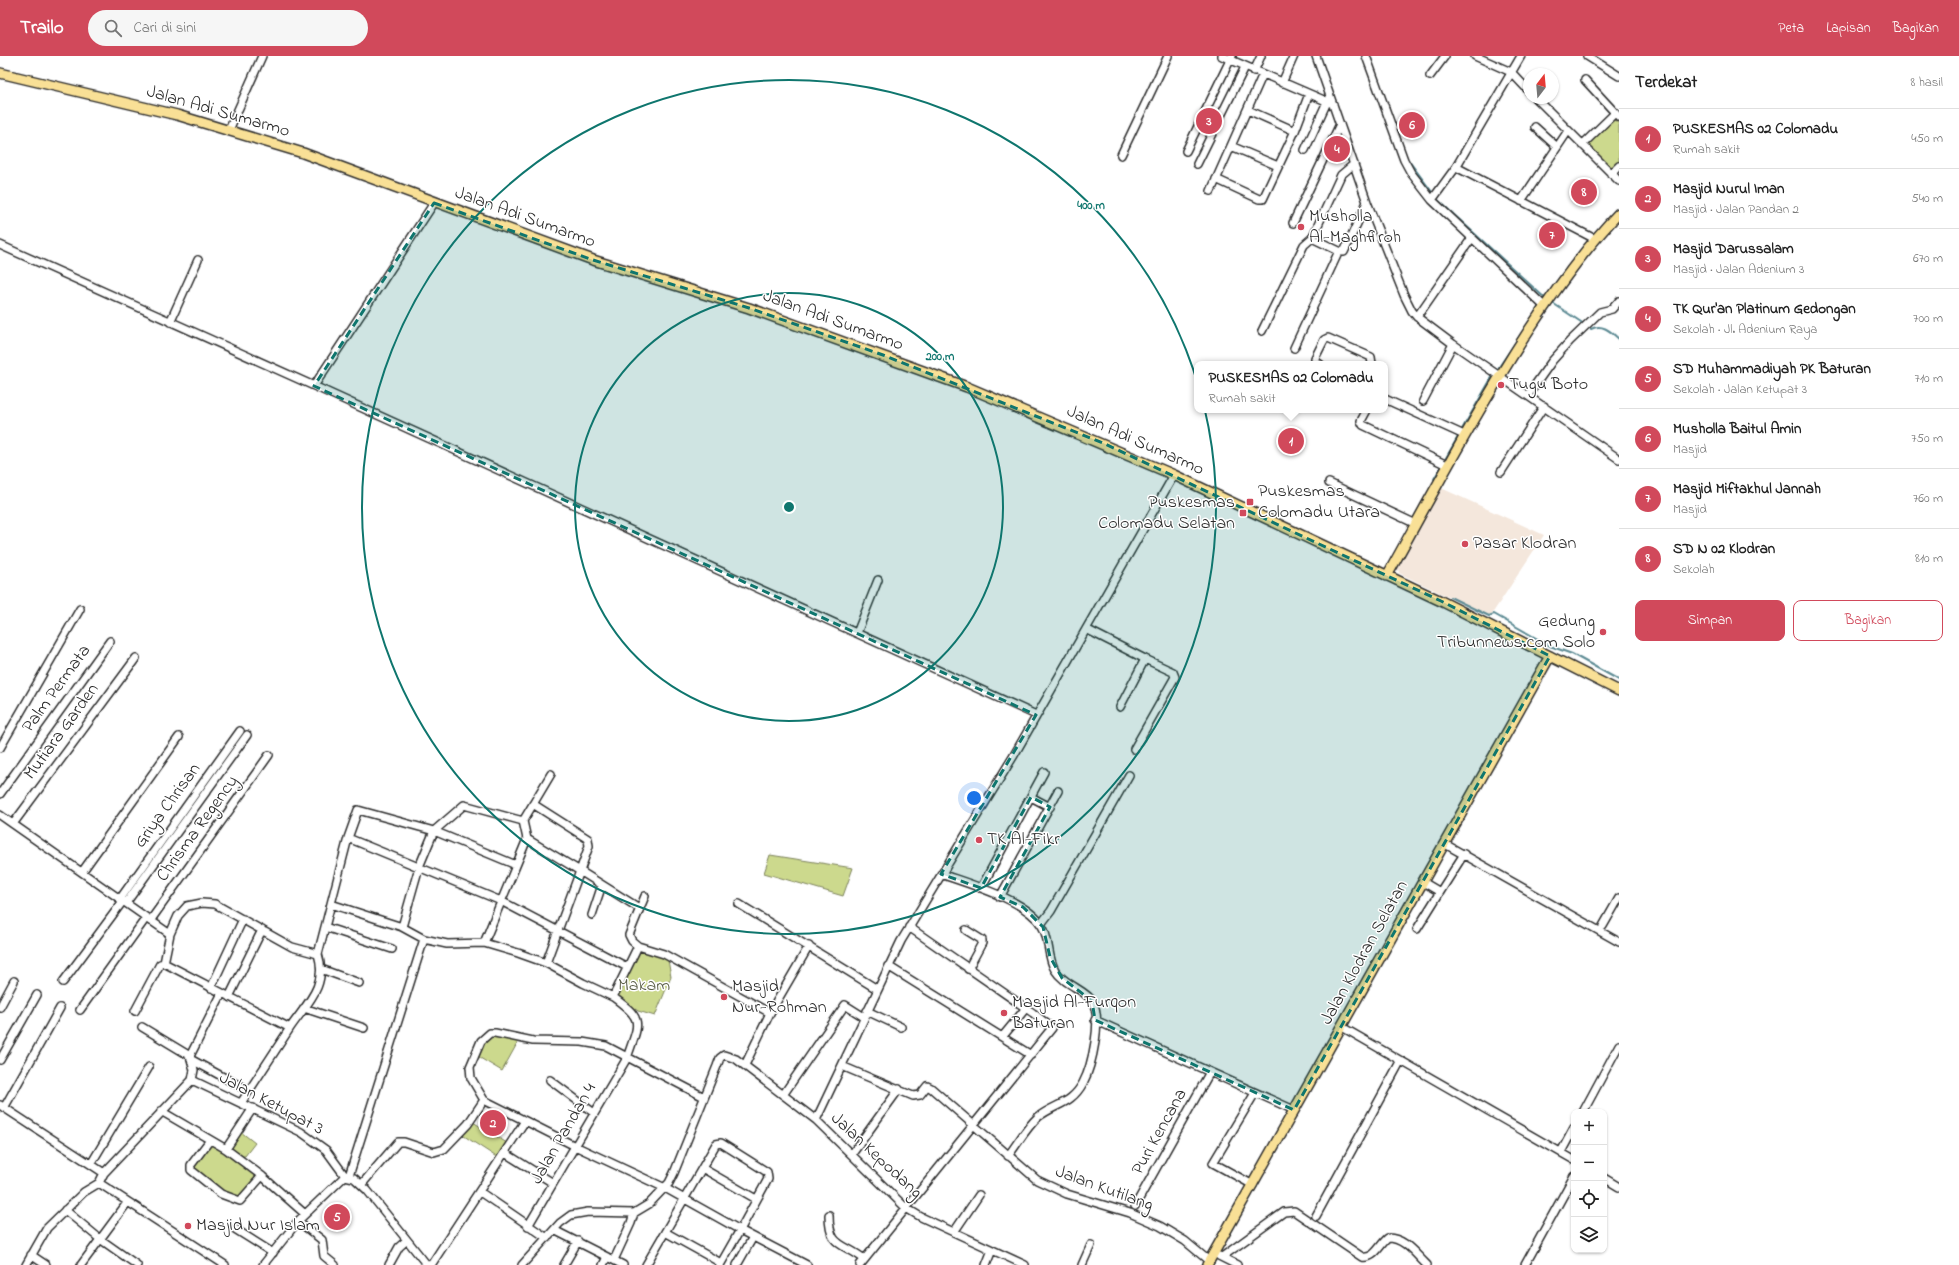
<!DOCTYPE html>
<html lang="id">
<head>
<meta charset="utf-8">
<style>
	:root { --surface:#fff; --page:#f6f6f6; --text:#222; --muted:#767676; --line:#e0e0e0; --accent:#d1495b }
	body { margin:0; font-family:"Indie Flower",sans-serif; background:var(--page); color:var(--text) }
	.controls { position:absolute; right:12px; bottom:12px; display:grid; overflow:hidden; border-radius:8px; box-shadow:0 1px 3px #0004 }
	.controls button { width:36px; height:36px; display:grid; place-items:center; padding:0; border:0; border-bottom:1px solid var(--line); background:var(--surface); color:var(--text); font:20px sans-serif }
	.compass { position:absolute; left:1523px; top:12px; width:36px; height:36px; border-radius:50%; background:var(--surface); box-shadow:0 1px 3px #0004; rotate:16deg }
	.you { position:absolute; left:974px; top:742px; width:14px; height:14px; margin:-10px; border:3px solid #fff; border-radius:50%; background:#1a73e8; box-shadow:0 0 0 6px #1a73e833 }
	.badge { display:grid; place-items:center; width:26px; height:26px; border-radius:50%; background:var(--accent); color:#fff; font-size:13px; font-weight:700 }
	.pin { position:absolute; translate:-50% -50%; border:2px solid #fff; box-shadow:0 1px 4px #0006 }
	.popup { position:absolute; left:1194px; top:305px; width:194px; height:52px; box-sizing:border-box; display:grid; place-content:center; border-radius:8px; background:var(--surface); filter:drop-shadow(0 1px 3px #0005); font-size:13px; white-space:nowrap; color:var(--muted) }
	.popup b { font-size:15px; color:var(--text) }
	.popup::after { content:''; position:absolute; left:50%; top:100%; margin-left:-8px; border:8px solid transparent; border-top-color:var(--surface) }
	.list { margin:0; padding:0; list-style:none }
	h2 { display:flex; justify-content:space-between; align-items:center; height:52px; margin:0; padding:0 16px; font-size:17px }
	h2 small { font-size:13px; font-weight:400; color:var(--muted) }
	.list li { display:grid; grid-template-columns:26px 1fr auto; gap:12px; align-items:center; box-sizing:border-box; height:60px; padding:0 16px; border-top:1px solid var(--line) }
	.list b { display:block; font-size:15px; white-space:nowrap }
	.list p { margin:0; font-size:13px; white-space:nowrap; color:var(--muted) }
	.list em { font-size:13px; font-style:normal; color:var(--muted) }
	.actions { display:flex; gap:8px; padding:12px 16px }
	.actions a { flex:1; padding:9px 0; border:1px solid var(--accent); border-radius:8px; text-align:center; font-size:14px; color:var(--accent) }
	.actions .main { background:var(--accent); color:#fff }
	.icon { flex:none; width:22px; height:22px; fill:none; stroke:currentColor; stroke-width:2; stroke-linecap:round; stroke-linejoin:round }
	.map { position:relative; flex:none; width:1619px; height:1209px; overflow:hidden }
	header { display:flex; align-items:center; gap:24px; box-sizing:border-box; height:56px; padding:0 20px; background:var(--accent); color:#fff }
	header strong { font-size:19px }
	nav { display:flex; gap:22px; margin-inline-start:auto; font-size:14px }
	.search { width:280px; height:36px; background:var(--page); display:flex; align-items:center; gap:10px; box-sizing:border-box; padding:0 14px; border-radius:22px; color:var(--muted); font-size:15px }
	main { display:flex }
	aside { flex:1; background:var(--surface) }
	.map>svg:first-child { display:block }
	.built { fill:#f4e7dc }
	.green { fill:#ccd98d; stroke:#7c825c }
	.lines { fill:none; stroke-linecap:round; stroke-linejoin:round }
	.stream { stroke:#5b8a93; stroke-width:2 }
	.minor-casing { stroke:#2b2b2b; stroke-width:10 }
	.major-casing { stroke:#2b2b2b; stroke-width:12 }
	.minor { stroke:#fff; stroke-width:7 }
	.major { stroke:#f9e096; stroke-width:9 }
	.marked { fill:#0f766e; fill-opacity:0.2; stroke:#0f766e; stroke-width:3; stroke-dasharray:8 5; stroke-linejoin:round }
	.ring { fill:none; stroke:#0f766e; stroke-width:2 }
	.poi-dot { fill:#d1495b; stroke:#fff; stroke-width:1.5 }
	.labels { text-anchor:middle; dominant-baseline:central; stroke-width:3; stroke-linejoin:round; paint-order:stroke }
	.street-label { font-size:18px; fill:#2b2b2b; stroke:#fff }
	.poi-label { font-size:18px; fill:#2b2b2b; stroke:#fff; text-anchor:start }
	.park-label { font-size:18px; fill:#5b5f48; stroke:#fff }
	.centre { fill:#0f766e; stroke:#fff; stroke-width:2 }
	.ring-label { font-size:12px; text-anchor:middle; font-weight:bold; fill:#0f766e; stroke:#fff; stroke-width:3; stroke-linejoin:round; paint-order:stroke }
</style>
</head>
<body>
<header>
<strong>Trailo</strong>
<div class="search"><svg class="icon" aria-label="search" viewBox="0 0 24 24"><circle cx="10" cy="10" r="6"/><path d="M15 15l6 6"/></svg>Cari di sini</div>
<nav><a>Peta</a><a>Lapisan</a><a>Bagikan</a></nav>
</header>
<main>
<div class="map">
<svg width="1619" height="1209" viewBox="0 0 1619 1209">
	<rect width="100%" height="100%" fill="#fff"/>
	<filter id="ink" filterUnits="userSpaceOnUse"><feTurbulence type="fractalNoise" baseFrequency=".025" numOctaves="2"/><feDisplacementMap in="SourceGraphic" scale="8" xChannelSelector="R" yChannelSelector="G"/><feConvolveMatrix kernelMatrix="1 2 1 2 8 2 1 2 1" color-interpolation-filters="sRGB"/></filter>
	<g filter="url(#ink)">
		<path class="built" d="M1439,431l105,48 -54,82 -91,-44 -1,-5z"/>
		<path class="green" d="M1611,61l8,7v38l-7,7 -26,-25z
			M770,799l83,13 -10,28 -79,-23z
			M639,894l20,5 9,5 3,17 -16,39 -17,-5 -22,-15z
			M493,980l25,6 -16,29 -27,-16c4,-8 9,-17 18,-19z
			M473,1066l34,21 -9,15 -37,-24z
			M241,1076l14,11 -10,13c-6,1 -10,-3 -14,-8z
			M212,1087l47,35 -17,20 -19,-6 -30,-24z"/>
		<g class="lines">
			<path class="stream" d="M1370,0l10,29
				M1406,101l32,43 109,100
				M1551,246l33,22
				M1535,256l10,-14
				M1587,270l4,3c12,-6 20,3 28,10
				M1461,375l30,-52 40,-60
				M1436,425l-2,-2 25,-44
				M1450,541l39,19 5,-2 56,32 22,8 47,26"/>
			<g class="minor-casing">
				<path id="minor" d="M1222,0l111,48
					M1316,0l51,146 37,93 8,16 5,6 36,27 166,115
					M1366,0l38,104 7,13 21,27 113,107
					M1475,0l36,16 18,19
					M1587,0l32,20
					M1254,15l7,-15
					M1430,20l15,-20
					M1585,24l34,37
					M1282,27l12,-27
					M1536,42l83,83
					M1248,54l47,21
					M1535,71l22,20
					M229,74l33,-74
					M1582,89l33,-32
					M1231,90l47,20
					M1305,94l22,-48
					M1186,95l46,-95
					M1121,99l47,-99
					M1197,108l48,-97
					M1456,111l139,72
					M1611,118l8,-8
					M1216,123l43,20h4l32,-68 14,-37
					M1211,135l52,-117
					M1432,144l24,-33 65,-111
					M1521,145l47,-70
					M1293,167l47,-99
					M1312,182l27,13 5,1 23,-50
					M0,189l314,141 722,329
					M1417,261l54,-78
					M170,266l28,-62
					M1262,275l42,-86 8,-7 29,-63 13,-11
					M1294,292l45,-97
					M1320,308l-5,-3v-3l9,-18 4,-2 43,19 1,7
					M314,330l120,-183
					M1528,339l24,-34 18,-20 30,-29 12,-3 7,-8
					M1385,343l79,36
					M1423,345l30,-57
					M1367,354l-6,11 2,4 84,40
					M1501,416l43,-66
					M1329,427l87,41
					M1086,573l59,30 -25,48
					M857,577l21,-53
					M0,692l80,-139
					M1134,693l41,-72 -2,-5 -28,-13
					M0,738l110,-153
					M1031,741l19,10
					M0,759l170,119
					M523,765l4,18 53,32 9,-25 -1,-7 -55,-35
					M13,768l123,-166
					M348,782l153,63 126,66
					M1445,788l174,98
					M82,816l97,-135
					M941,818c28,10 86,26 101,52 8,13 5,31 13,44 9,15 31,20 37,31 11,17 0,65 -9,82 -12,22 -27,20 -45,34 -12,11 -20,26 -30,39
					M981,832l63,-116
					M1440,836l24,-38
					M1000,841l58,-106
					M120,843l120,-168
					M126,847l121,-168
					M331,848l71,23 22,12 23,5 37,-1 34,10 28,10 37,20 30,14
					M739,848l138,85
					M592,859l10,-30
					M150,865l119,-166
					M1041,868l10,-13 78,-136
					M1603,870l16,-28
					M325,871l67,22
					M402,871l17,-60 15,-36 82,34
					M1417,873l23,-37 -17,-10
					M966,874l16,10v3l-14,26
					M484,887l43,-104
					M638,890l-6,-5 -3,-6 16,-39
					M546,907l34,-92 59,37
					M888,910l143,89
					M321,913l38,14
					M63,926l60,-81
					M211,932l32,-69
					M229,941l33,-67
					M0,951l14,-26
					M304,952l60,20
					M80,954l66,-92
					M135,955l25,-47 4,-1
					M867,955l34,16
					M1095,964l199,90
					M1342,971l232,133
					M290,972c17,-25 38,-42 28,-74
					M1003,980l23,-28
					M190,1000l32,-63
					M0,1004l37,-65
					M192,1004l57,31
					M745,1009l25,-52 39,-67
					M842,1010l71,30 7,-1 7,-9 4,2 106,92 30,14 63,19 30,13 25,15 24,20
					M192,1024l109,52 25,18 19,26 9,2 13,12 60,75
					M550,1024l44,33
					M783,1039l62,-90 19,12
					M241,1047l49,-75 -126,-65 6,-29 8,-18 9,-10 15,-3 13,1 77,43 26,7 30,-116 10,-28 76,21 30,-26 59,16 28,-47
					M0,1049l104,68
					M4,1052l56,-100
					M161,1055l65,38 36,27 43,38
					M1583,1056l36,-67
					M816,1064l85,-179 112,-184 161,-282
					M210,1084l-19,25v5l30,24 19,7 22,-25
					M226,1093l27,-41
					M1561,1096l13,-24
					M505,1097l48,30
					M852,1098l47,-65
					M91,1108l58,-97
					M702,1112l54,31
					M349,1120l75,-237
					M1604,1122l15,9
					M99,1127l126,82
					M362,1128l36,-42h6l30,10 10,-3 24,-25 16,-24
					M1253,1129l-40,-22 42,-70
					M480,1136l67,46
					M1135,1150l75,-134
					M65,1154l35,29 37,26
					M829,1159c0,33 13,27 35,44
					M1316,1160l84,-154
					M298,1165l24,19 2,16 11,9
					M528,1170l99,-168c12,-36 18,-38 -14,-61l25,-51 26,8 106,59
					M235,1173l38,24
					M554,1174l69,35
					M665,1176l56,31
					M954,1176l25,-37
					M31,1199l15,10
					M1219,1200l18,9
					M1222,1201l62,-45 10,-1 68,46c13,2 17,-12 26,-19 17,0 27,16 39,27
					M614,1204l17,-37 3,-10
					M26,1209l21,-37 37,-36 15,-9 5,-10 88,-93 2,-10 -4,-14 -48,-29
					M81,1209l46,-62
					M263,1209l35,-44 47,-45
					M389,1209l10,-18 8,-7
					M431,1209l94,-144
					M522,1209l38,-42 11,-8 17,-3 46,1 15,-9 20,-21 5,-10 43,-107 3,-8 4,-3 12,4 80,61 90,88 15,9 104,48
					M564,1209l14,-24
					M603,1209l4,-8
					M646,1209l70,-121 5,-1 46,29 1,7 -28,51 -75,-42 -90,-42 -91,-46 -13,-22 -1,-11 11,-26 9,-8h5l38,8 49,1 24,4 98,51
					M720,1209l20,-35 67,35
					M737,1209l16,-28
					M860,1209l192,-237 -19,-15 -124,-86
					M986,1209l6,-15
					M1082,1209l9,-20
					M1525,1209l49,-89"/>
			</g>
			<g class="major-casing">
				<path id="major" d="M0,17l177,42 126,38 290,107 156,48 218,79 207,88 267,126 178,90
					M1387,520c46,-83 90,-166 142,-246 27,-41 56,-82 90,-117
					M1207,1209l343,-609"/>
			</g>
			<use href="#minor" class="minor"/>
			<use href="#major" class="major"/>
		</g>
	</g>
	<path class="marked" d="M434,147l159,57 156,48 134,47 220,88 338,158 109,55 -256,454 -199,-90 -3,-19 -30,-23 -12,-21 -7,-30 -20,-20 -23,-10 50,-90 -19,-10 -50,91 -40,-14 95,-159 -722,-329z"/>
	<g class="ring">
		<circle cx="789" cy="451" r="214"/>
		<circle cx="789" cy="451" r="427"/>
	</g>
	<g class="poi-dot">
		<circle cx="1301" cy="171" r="4"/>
		<circle cx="1501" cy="329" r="4"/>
		<rect x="1246" y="442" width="8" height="8" rx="2"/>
		<rect x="1239" y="453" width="8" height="8" rx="2"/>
		<circle cx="1465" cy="488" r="4"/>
		<circle cx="1603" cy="576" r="4"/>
		<circle cx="979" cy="784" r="4"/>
		<circle cx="724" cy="941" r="4"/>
		<circle cx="1004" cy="957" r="4"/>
		<circle cx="188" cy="1170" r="4"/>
	</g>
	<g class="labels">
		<g class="street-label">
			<text transform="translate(218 56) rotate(16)">Jalan Adi Sumarmo</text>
			<text transform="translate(525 162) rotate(20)">Jalan Adi Sumarmo</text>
			<text transform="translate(833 265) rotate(20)">Jalan Adi Sumarmo</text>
			<text transform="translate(1135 385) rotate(24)">Jalan Adi Sumarmo</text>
			<text transform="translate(57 633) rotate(-54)">Palm Permata</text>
			<text transform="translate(62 676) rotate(-54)">Mutiara Garden</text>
			<text transform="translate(168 750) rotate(-54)">Griya Chrisan</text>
			<text transform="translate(198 773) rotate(-54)">Chrisma Regency</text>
			<text transform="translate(1365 897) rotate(-61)">Jalan Klodran Selatan</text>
			<text transform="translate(271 1048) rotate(28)">Jalan Ketupat 3</text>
			<text transform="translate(1160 1076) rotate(-61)">Puri Kencana</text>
			<text transform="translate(564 1078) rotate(-60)">Jalan Pandan 4</text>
			<text transform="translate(876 1100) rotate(43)">Jalan Kepodang</text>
			<text transform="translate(1104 1133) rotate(20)">Jalan Kutilang</text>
		</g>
		<g class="poi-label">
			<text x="1309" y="161">Musholla<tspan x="1309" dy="21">Al-Maghfiroh</tspan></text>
			<text x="1509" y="329">Tugu Boto</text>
			<text x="1258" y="436">Puskesmas<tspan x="1258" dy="21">Colomadu Utara</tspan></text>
			<text x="1235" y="447" text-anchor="end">Puskesmas<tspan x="1235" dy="21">Colomadu Selatan</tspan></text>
			<text x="1473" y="488">Pasar Klodran</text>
			<text x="1595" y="566" text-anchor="end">Gedung<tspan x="1595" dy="21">Tribunnews.com Solo</tspan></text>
			<text x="987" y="784">TK Al-Fikr</text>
			<text x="732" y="931">Masjid<tspan x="732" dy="21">Nur-Rohman</tspan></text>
			<text x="1012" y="947">Masjid Al-Furqon<tspan x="1012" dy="21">Baturan</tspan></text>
			<text x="196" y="1170">Masjid Nur Islam</text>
		</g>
		<g class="park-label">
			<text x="644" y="930">Makam</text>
		</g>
	</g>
	<circle cx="789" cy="451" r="6" class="centre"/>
	<g class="ring-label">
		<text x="1091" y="153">400 m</text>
		<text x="940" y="304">200 m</text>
	</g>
</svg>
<div class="controls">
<button>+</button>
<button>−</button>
<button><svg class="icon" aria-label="locate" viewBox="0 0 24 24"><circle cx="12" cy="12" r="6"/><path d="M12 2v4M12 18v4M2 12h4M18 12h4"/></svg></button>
<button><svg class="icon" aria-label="layers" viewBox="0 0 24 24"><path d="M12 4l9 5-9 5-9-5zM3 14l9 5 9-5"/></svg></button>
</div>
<svg class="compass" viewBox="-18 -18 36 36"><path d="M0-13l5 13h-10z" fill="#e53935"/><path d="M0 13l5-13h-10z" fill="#767676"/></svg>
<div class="you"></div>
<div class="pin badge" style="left:1291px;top:385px">1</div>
<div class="popup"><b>PUSKESMAS 02 Colomadu</b>Rumah sakit</div>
<div class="pin badge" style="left:493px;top:1067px">2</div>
<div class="pin badge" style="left:1209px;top:65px">3</div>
<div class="pin badge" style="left:1337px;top:93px">4</div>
<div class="pin badge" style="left:337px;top:1161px">5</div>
<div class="pin badge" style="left:1412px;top:69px">6</div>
<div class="pin badge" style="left:1552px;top:179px">7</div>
<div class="pin badge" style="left:1584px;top:136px">8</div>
</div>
<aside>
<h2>Terdekat<small>8 hasil</small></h2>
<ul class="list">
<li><span class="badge">1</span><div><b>PUSKESMAS 02 Colomadu</b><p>Rumah sakit</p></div><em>450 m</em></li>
<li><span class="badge">2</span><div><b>Masjid Nurul Iman</b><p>Masjid · Jalan Pandan 2</p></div><em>540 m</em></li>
<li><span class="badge">3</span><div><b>Masjid Darussalam</b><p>Masjid · Jalan Adenium 3</p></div><em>670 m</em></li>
<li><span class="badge">4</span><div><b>TK Qur'an Platinum Gedongan</b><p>Sekolah · Jl. Adenium Raya</p></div><em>700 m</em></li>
<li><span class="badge">5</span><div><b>SD Muhammadiyah PK Baturan</b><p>Sekolah · Jalan Ketupat 3</p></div><em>710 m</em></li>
<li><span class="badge">6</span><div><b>Musholla Baitul Amin</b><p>Masjid</p></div><em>750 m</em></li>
<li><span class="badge">7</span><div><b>Masjid Miftakhul Jannah</b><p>Masjid</p></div><em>760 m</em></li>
<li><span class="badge">8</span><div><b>SD N 02 Klodran</b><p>Sekolah</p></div><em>810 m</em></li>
</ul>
<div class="actions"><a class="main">Simpan</a><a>Bagikan</a></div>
</aside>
</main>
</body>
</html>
